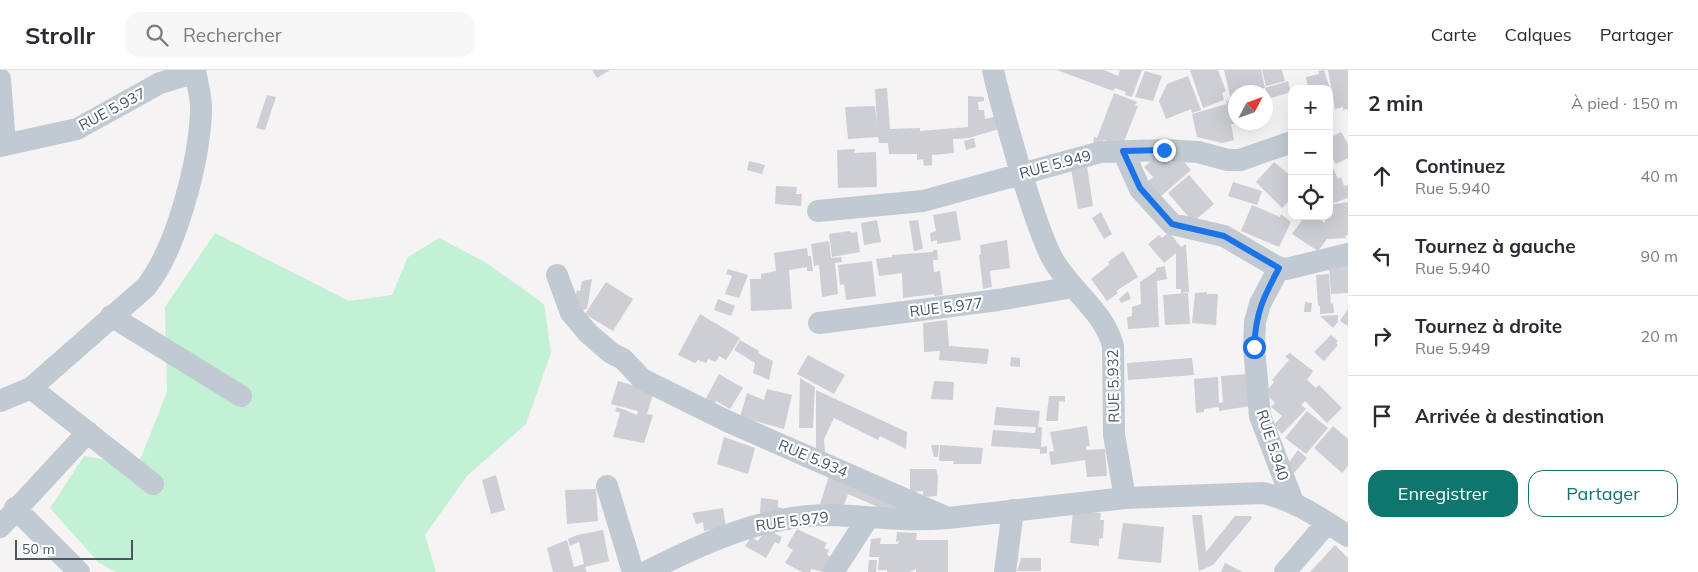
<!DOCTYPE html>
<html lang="fr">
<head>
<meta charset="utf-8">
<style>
	:root { --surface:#fff; --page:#f7f7f7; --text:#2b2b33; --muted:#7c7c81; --line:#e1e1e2; --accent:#0f766e }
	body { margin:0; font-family:Mulish,sans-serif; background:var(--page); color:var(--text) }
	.controls { position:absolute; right:15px; top:15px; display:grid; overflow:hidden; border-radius:10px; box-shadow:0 5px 20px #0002 }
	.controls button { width:45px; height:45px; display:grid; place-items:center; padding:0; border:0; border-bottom:1px solid var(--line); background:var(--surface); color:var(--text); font:25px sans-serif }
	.compass { position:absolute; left:1228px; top:15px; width:45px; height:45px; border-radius:50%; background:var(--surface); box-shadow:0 5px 20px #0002; rotate:49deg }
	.scale { position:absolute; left:15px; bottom:12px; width:118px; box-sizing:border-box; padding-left:5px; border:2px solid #4a5661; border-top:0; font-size:14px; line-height:18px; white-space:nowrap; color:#4a5661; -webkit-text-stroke:4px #fff; paint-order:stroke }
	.stop { position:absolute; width:15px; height:15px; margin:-11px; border:4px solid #1a73e8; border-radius:50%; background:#fff }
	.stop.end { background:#1a73e8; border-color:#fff; box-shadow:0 1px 5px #0008 }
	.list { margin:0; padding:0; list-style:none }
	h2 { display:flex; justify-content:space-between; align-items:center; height:65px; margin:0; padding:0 20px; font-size:21px }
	h2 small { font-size:16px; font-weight:400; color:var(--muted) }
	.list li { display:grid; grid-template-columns:32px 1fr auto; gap:15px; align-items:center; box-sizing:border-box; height:80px; padding:0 20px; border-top:1px solid var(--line) }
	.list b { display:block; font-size:19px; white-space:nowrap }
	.list p { margin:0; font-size:16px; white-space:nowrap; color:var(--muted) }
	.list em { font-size:16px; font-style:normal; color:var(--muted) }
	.actions { display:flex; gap:10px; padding:15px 20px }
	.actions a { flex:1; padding:11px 0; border:1px solid var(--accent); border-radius:15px; text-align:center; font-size:18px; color:var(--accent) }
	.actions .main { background:var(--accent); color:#fff }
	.icon { flex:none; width:28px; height:28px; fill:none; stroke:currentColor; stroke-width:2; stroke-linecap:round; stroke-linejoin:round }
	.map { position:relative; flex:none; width:1348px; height:502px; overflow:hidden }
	header { display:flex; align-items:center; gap:30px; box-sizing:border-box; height:70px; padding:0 25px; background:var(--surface); border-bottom:1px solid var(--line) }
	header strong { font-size:24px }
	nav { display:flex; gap:28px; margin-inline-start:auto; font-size:18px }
	.search { width:350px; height:45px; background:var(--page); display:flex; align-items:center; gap:12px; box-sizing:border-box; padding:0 18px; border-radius:15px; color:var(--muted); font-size:19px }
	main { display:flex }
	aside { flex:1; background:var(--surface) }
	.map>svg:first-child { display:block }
	.green { fill:#c3f1d5 }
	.building { fill:#cdcfd5 }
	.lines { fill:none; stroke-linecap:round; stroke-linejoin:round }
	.minor { stroke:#c1cad2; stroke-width:22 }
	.route { stroke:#1a73e8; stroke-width:6 }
	.labels { text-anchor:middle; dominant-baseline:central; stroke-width:4.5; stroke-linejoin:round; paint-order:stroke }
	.street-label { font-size:15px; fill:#4a5661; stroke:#fff }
</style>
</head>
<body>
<header>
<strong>Strollr</strong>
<div class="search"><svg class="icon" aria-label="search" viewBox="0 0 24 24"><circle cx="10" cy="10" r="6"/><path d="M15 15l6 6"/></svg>Rechercher</div>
<nav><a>Carte</a><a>Calques</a><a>Partager</a></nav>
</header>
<main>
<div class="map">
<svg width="1348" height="502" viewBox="0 0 1348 502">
	<rect width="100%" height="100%" fill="#f5f3f3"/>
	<path class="green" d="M215,163l134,68 43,-6 16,-38 31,-19 46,24 59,42 7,49 -25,71 -59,52 -42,59 11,37h-320l-17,-9 -49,-55 34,-52 54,9 29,-73 -2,-85z"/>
	<path class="building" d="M592,0h18l-13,8z
		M1057,0h47l14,6 2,-6h22l-10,27 -7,-2 1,-3 -11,-4 -2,3z
		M1190,0h28l8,21 -4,2 2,7 -21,8z
		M1224,0h37l4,18 -13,4h-16v32h-5l3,16 -12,3 -25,-6 -5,-23 35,-10 -1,-3 5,-1z
		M1262,0h20l3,11 -19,5z
		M1324,0l6,19h-22l-2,-12 13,-3 -1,-3z
		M1328,0h20v39l-5,1v-3l-8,2z
		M1145,1l17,5 -9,25 -18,-4z
		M1188,6l13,34 -9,3 -1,-4 -25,10 -7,-18 8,-17z
		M1288,11l3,11 -24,7 -2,-11z
		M887,18l3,41 30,-1v3l48,-4v-31l16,1v4l-6,1 1,8h5l1,9 13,-3 1,13 -30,9 -16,1 1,14 -22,2v10l-8,1 -1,-7 -6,1v-6h-28l-1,-11h-9l-1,-6 -30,2 -3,-32 30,-1 2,19 -2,-36z
		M1114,23l23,9 -2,4h3l-15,38 -20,-4 -2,6 -8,-1 1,-8 3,1z
		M267,25l9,2 -11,33 -9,-2z
		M1341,62l7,12v14l-12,6 -7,-11v-15z
		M974,68l2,9 -10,3 -2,-9z
		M855,79l-1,4 22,-1 1,35 -39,1 -1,-38z
		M1164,85l7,8 8,-7 12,14 -31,27 -13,-15 6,-5 -9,-10 12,-10z
		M1086,90l7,46 -15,3 -8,-46z
		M1329,90l9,19 3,-2 3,9 4,-1v13l-18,6 -1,-20 4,-2 -4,-5z
		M749,91l16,4 -3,9 -15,-4z
		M1274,92l18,15v21l-10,10 -26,-26z
		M1189,105l25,29 -21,18 -25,-29z
		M1233,112l29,9 -5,14 -29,-9z
		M776,116l21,1 -1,7h6l-1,12 -26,-2z
		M1348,132v33l-3,1 1,2 -19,1 -9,12 -26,-17 13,-18h11l9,7v-7h4v-11z
		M1252,135l28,12 1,-3 10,8 -12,25 -38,-16z
		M956,141l5,29 -24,4v-4l-6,2 -1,-9 6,-2 -3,-16z
		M1101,142l11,22 -8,5 -12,-21z
		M877,150l4,22 -17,3 -3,-22z
		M918,150l5,29 -9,2 -5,-30z
		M850,161l1,2 6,-1 3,20 -28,5 -3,-23z
		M1169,162l12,15 5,-3 3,48 -8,1v-4h-5v-36l-12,10 -16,-19 11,-9 3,3z
		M1007,170l3,28 -20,3 2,16 -9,2 -4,-34 2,-1 -1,-9z
		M829,171l2,17 10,-1 1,5 -7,1 3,31 -16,3 -3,-32 -5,1 -3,-22z
		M807,178l1,8h3l2,15h-6v-4l-18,3 3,39 -41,2 -1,-32h11v-5l15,-3 -2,-18z
		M933,180h4l1,10h-5l1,12 6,-1 3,24 -9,1v-2l-31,4 -1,-25 -23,3 -3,-17 16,-2v-2l41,-3z
		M1123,181l15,26 -22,14 2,2 -11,8 -16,-22 19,-15 -2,-2z
		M872,191l4,35 -30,4 -2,-16 -4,1 -2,-20z
		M1348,195v28l-17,1 -2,-27z
		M1165,196l2,13 -10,2 2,46 -31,2 -1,-12 5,-1v-9l9,-3 -1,-22 16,-11v-3z
		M728,199l20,6 -9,23 -14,-4 7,-18 -6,-2z
		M1329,204l2,30 2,-1 1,10 -14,1v-8h-2l-2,-31z
		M592,209l-5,30 -10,2 -4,-5 4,-16 3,1 2,-10z
		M606,212l27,17 -20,32 -28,-17z
		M1128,221l3,8 -10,4 -2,-4z
		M1207,222v2h11l-2,31 -24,-2 3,-30z
		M1188,223l2,31 -25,1 -2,-30z
		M718,229l17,7 -4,10 -17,-6z
		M1305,232l7,1 -1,9h-7z
		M1348,239v17l-8,-5z
		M700,244l40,24 -14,22 -7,-4 -3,6 -8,-3 -2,4 -8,-3 -3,3 -17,-8z
		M1338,245v7l-5,6 -13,-12z
		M947,250l2,26 40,3 -2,15 -48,-4 1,-9 -16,1 -1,-29z
		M1331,265l7,6 -2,2 2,2 -14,16 -10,-9z
		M740,270l19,11 -1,2 15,8 -4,19 -16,-7 2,-10 -21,-13z
		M1290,283l23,18 -6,9 9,8 3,-3 23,23 -15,15 -22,-22 -4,4 5,4 -24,25 -8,-9 8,-9 -11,-9 4,-4 -10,-10 9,-11 -2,-2 17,-20 -4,-4z
		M808,285l37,20 -11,19 -37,-20z
		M1011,287l9,1v9l-10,-1z
		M1192,288l2,17 -66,5 -1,-17z
		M719,304l24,14 -13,21 -14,-8 -4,6 -8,-5z
		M1247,304l3,32 -31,5v-4l-15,2v3l-8,1 -2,-34 24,-2 1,26 4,-1 -2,-26z
		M800,308l15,9 -2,41h-14z
		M618,311l36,10 -7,23 6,1 -9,28 -31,-6 7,-24 -5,-2 2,-4 20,8 1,-4 -27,-7z
		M934,311l20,1 -1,18 -22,-1z
		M767,319l25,6 -8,34 -44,-12 7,-24 17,7z
		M816,320l91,42 -1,17 -26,-13 -2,4 -44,-22 -10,21 1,14 -9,-3z
		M1049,326h16v6l-6,-1 -1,20h-12z
		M996,337l44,4 -2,16h4l-1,20 6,-1v7l-7,1v-5l-49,-3 2,-16 42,3 1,-6 -42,-2z
		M1307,341l21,17 -22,26 -21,-16z
		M1087,356l3,20h-4v4l19,-1 2,27 -20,1 -2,-17 -34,5 -2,-13 5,-1 -4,-19z
		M1333,356l15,13v27l-6,7 -28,-25z
		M724,367l31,11 -7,26 -31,-10z
		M931,375h8l-1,12h-4z
		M940,375l43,3 -2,16h-28l1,-3h-15z
		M1298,380l9,8 -13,15 -5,-11z
		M910,399h26l2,7 -1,20 -14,1v-6l-13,1z
		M831,400l89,40 -28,3 -44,-19 -5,14 -23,-4z
		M496,405l9,35 -14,4 -9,-34z
		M596,419l2,32 -31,3 -2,-34z
		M761,428l17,2v7l4,1 -1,8 -21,-3z
		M723,438l3,19 -22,4 -1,-9 -7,2 -4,-11z
		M1073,441l28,2 -1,7h4l-1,18 -4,1v7l-29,-3z
		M1192,445h10l4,37 29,-36h16l1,2 -39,47 -14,6z
		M1123,453l41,4 -3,36 -43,-4z
		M766,459l16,8 -3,7 -4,-2 -9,16 -21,-12 6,-9 7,4z
		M797,459l30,14 -3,5 5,2 -2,4 4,3 -9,15 -10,-3 -2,3h-8l-17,-9 8,-13 -6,-4z
		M603,460l6,31 -24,6 2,5h-34l-6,-24 20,-8 7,27 10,-3 -5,-22 -9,4 -2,-7 9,-4z
		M897,462l20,1 -1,7h32v32h-32v-3l-6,3h-23v-2h-9l1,-13h-10l2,-18 10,-1 -1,6h18l1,-3 -3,1z
		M1335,475l13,13v14h-38z
		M1021,488h20v13h-24z
		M869,490h8l-1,12h-8z
		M1225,493l18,9h-22z"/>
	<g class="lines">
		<path class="minor" d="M993,0c7,32 17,64 26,96 10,31 18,61 32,90 17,33 53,54 62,90l1,89 11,63 138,-5c32,7 57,25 85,43
			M0,9l5,65
			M0,76l77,-17 83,-46 27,-8 4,-5
			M1123,81l17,38 32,35 52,12 55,32 -19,36 -5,18 -1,25 6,69 33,86
			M818,141l105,-10 178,-49 63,-2 34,2 30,8h12l52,-18
			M1279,198l7,1 62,-15
			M557,205l14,38 17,20 23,20 12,6 19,20 87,43 219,96 177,-20
			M111,246l130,80
			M819,253l179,-23 75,-13
			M31,318l122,96
			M0,331l31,-13 115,-101c31,-39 53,-126 55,-175 1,-13 -4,-29 -6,-42
			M607,416l26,86
			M15,438l64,64
			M0,457l88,-95
			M646,502c57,-29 118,-57 183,-57 40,1 78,7 118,3
			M833,502l35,-54
			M1005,502l8,-62
			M1285,502l42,-49"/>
	</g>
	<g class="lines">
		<path class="route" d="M1164,80l-41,1 17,37 32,36 52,12 55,32c-16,30 -23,44 -25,79"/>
	</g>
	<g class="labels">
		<g class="street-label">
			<text transform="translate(112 39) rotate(-28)">RUE 5.937</text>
			<text transform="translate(1055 94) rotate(-15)">RUE 5.949</text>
			<text transform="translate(946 237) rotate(-7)">RUE 5.977</text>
			<text transform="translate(1113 316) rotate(-91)">RUE 5.932</text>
			<text transform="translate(1273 375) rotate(72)">RUE 5.940</text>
			<text transform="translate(813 388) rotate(23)">RUE 5.934</text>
			<text transform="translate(792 451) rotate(-7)">RUE 5.979</text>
		</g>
	</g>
</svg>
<div class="controls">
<button>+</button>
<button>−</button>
<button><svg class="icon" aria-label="locate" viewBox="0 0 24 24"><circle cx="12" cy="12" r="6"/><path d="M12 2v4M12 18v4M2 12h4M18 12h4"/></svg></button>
</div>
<svg class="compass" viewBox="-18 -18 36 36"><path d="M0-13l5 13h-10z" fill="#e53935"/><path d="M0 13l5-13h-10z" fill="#7c7c81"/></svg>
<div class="scale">50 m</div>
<div class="stop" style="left:1254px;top:277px"></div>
<div class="stop end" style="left:1164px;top:80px"></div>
</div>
<aside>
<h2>2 min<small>À pied · 150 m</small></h2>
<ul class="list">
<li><svg class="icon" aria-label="ahead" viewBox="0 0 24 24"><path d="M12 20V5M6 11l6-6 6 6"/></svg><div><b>Continuez</b><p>Rue 5.940</p></div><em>40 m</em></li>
<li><svg class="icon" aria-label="left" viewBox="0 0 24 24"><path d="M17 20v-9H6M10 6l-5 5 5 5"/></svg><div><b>Tournez à gauche</b><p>Rue 5.940</p></div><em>90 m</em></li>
<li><svg class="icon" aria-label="right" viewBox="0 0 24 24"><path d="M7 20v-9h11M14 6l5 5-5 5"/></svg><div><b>Tournez à droite</b><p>Rue 5.949</p></div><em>20 m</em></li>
<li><svg class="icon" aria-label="arrive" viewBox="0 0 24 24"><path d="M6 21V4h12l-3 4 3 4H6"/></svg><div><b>Arrivée à destination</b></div></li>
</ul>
<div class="actions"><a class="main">Enregistrer</a><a>Partager</a></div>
</aside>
</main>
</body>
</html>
